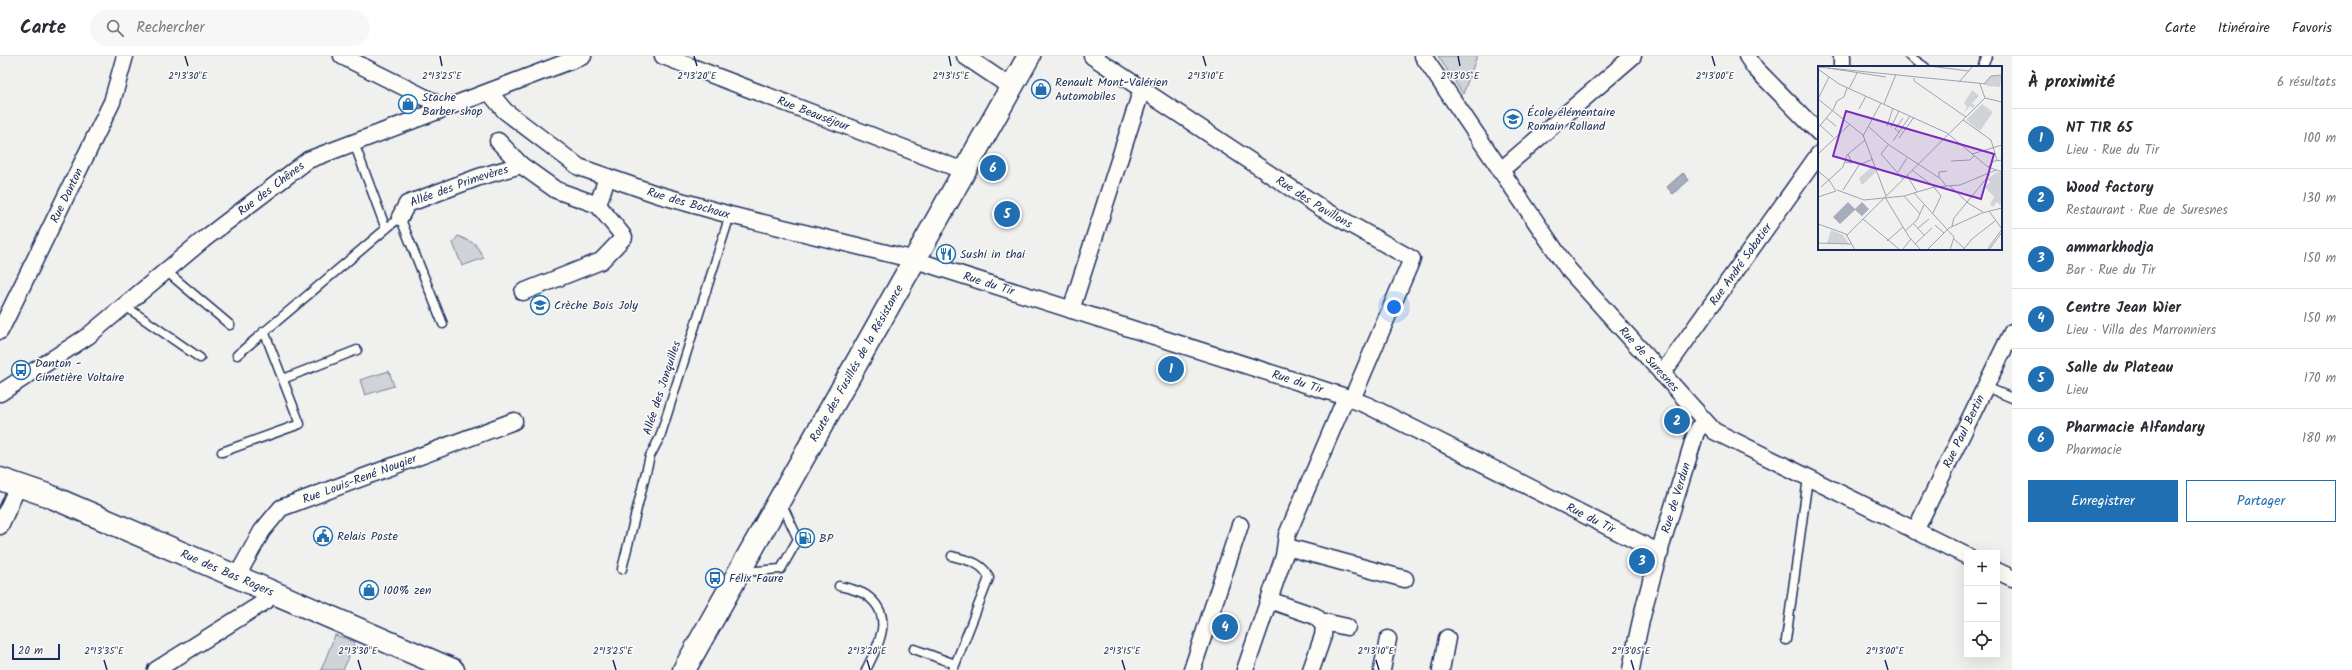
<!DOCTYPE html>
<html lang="fr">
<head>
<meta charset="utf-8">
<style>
	:root { --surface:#fff; --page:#f7f7f7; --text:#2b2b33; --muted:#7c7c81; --line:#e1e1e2; --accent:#1f6fb2 }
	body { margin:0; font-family:Kalam,sans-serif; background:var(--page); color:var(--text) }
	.controls { position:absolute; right:12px; bottom:12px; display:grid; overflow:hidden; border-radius:0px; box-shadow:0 4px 16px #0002 }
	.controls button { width:36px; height:36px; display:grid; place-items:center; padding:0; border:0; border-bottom:1px solid var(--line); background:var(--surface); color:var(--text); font:20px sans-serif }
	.scale { position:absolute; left:12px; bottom:10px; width:48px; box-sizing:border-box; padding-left:4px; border:2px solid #1b2f5e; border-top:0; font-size:11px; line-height:14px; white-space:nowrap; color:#1b2f5e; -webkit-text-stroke:3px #fdfcf7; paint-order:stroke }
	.you { position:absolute; left:1394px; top:251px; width:14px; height:14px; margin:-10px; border:3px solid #fff; border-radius:50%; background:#1a73e8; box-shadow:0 0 0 6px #1a73e833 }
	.badge { display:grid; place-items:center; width:26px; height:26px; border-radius:50%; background:var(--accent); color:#fff; font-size:13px; font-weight:700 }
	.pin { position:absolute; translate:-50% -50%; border:2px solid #fff; box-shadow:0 1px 4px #0006 }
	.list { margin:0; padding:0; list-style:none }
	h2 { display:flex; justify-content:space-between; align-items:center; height:52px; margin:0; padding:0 16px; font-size:17px }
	h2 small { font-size:13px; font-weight:400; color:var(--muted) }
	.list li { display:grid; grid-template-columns:26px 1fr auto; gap:12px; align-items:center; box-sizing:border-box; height:60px; padding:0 16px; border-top:1px solid var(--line) }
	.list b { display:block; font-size:15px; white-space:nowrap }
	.list p { margin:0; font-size:13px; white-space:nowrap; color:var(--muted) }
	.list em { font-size:13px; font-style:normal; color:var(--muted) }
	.actions { display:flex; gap:8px; padding:12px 16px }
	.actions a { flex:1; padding:9px 0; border:1px solid var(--accent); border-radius:0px; text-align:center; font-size:14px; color:var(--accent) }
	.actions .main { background:var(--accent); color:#fff }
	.icon { flex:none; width:22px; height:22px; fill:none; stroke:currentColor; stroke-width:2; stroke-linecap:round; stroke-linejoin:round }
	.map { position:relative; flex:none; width:2012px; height:614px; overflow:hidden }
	header { display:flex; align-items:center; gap:24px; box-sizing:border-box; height:56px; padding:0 20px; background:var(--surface); border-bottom:1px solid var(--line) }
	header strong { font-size:19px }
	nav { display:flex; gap:22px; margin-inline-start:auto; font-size:14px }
	.search { width:280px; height:36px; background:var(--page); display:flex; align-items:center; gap:10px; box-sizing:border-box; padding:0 14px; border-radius:22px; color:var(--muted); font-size:15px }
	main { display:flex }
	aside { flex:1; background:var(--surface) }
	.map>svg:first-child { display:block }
	.green { fill:#d0d3d8; stroke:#76819b }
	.water { fill:#a7adbd; stroke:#6f7b97 }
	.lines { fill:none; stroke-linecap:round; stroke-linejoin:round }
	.lane-casing { stroke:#1b2f5e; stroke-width:11 }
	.street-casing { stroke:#1b2f5e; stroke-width:19 }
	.secondary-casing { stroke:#1b2f5e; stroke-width:25 }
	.lane { stroke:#fdfcf7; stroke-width:8 }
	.street { stroke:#fdfcf7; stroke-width:16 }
	.secondary { stroke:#fdfcf7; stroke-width:22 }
	.ticks { fill:none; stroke:#1b2f5e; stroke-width:1.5 }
	.labels { text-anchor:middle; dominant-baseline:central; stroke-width:3; stroke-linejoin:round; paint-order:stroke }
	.poi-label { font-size:12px; fill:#1b2f5e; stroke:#fdfcf7; text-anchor:start }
	.street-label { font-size:12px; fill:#1b2f5e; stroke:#fdfcf7 }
	.inset-road { fill:none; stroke:#9ba3b4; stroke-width:1 }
	.view { fill:#7b2cbf; fill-opacity:0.15; stroke:#7b2cbf; stroke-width:2 }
	.inset-edge { fill:none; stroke:#1b2f5e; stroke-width:2 }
	.ticks-label { font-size:10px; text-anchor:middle; fill:#1b2f5e; stroke:#fdfcf7; stroke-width:3; stroke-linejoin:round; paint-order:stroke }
</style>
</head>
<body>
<header>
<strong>Carte</strong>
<div class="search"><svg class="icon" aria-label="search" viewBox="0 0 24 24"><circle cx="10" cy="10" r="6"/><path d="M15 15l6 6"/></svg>Rechercher</div>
<nav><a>Carte</a><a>Itinéraire</a><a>Favoris</a></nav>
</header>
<main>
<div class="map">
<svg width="2012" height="614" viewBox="0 0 2012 614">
	<rect width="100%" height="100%" fill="#f0f0ee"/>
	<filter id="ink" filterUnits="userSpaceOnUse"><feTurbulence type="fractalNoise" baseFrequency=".025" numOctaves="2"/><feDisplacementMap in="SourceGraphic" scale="8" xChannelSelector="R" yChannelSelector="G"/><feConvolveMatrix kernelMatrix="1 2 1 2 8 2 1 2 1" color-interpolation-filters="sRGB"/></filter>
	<g filter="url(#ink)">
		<path class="green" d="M1438,0h39l-14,38z
			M458,180l17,8 9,14 -22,8 -9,-23z
			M389,315l5,15 -29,9 -5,-15z
			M335,579l20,7 -12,28h-22z"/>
		<path class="water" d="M1683,117l6,7 -16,14 -6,-7z"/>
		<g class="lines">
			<g class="lane-casing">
				<path id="lane" d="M1909,0l16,11
					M1982,11l5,-11
					M354,87l32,86
					M166,215l64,54
					M125,250l75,52
					M237,299l163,-138 43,107
					M283,323l74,-29
					M1986,331l26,11
					M222,396l78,-28 -36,-93
					M952,500c14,4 31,6 37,22l-36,92
					M622,513l28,-113 10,-19 70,-222
					M742,516l39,-3 17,-30 -17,-37
					M839,530c8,2 19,4 27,9 30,21 12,50 0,75
					M1786,584l22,-162
					M914,593l41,15"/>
			</g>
			<g class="street-casing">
				<g id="street">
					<path d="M342,0l90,45 6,10"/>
					<path id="s1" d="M663,0l301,115"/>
					<path d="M965,0l46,31"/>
					<path id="s2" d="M1092,0l229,152 91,51 -60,140"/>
					<path id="s3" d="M1423,0l145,213 146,162 253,125"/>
					<path d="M1747,0l8,12 64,65"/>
					<path d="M1842,0v11"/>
					<path id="s4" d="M489,36l16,19 74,56 77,27 74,21 185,45 431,137 23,9 291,147"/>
					<path d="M498,85l23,24 35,25 42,15"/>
					<path d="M1500,115l133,-115"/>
					<path id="s5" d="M400,161l7,-13 72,-27 42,-12"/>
					<path d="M523,236l78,-31 23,-24 -26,-32 9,-28"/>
					<path d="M1071,254l71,-221"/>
					<path id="s6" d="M0,275l112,-229 13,-46"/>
					<path id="s7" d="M1662,318l157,-220"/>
					<path id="s8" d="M0,337l88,-57 115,-96 105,-80 275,-104"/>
					<path d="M0,470l19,-42"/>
					<path id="s9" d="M1915,475l97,-199"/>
					<path d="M1287,491l118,32"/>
					<path d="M1997,515l15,7"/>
					<path id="s10" d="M237,520l25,-45 19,-23 233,-87"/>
					<path d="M1269,544l46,16 9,9 -1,11 -12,34"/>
					<path d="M1320,565l27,6"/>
					<path d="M156,614l110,-69 6,-10"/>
					<path d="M1192,614l48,-145"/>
					<path d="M1245,614l39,-114 3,-21 59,-138"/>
					<path d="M1382,614l6,-31"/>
					<path d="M1441,614l6,-32"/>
					<path id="s11" d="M1631,614c13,-79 42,-161 65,-238l8,-11"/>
				</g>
			</g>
			<g class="secondary-casing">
				<g id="secondary">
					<path id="s12" d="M0,423l47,16 406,175"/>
					<path id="s13" d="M684,614l345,-614"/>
				</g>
			</g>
			<use href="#lane" class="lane"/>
			<use href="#street" class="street"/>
			<use href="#secondary" class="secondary"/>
		</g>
	</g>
	<path class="ticks" d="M185,0l3,10M440,0l2,10M694,0l3,10M949,0l2,10M1203,0l3,10M1458,0l2,10M1712,0l3,10M104,604l3,10M358,604l3,10M613,604l3,10M867,604l3,10M1122,604l3,10M1376,604l3,10M1631,604l3,10M1885,604l3,10"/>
	<defs>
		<g id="shop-ring" transform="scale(1)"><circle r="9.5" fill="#fdfcf7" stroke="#1f6fb2" stroke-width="1.5"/><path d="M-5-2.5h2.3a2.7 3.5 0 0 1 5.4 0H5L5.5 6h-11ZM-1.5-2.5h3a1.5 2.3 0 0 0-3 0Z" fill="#1f6fb2"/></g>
		<g id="school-ring" transform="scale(1)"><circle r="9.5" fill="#fdfcf7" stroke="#1f6fb2" stroke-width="1.5"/><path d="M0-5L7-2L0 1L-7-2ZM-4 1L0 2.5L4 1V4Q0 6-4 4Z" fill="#1f6fb2"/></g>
		<g id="restaurant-ring" transform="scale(1)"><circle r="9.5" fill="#fdfcf7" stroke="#1f6fb2" stroke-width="1.5"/><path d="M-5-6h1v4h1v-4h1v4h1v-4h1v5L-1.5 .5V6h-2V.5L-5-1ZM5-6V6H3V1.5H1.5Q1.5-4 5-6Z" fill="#1f6fb2"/></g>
		<g id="bus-ring" transform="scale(1)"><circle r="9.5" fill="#fdfcf7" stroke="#1f6fb2" stroke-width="1.5"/><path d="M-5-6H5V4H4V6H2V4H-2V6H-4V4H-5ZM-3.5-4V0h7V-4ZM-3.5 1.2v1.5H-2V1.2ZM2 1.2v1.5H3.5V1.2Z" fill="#1f6fb2"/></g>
		<g id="civic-ring" transform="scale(1)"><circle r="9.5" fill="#fdfcf7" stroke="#1f6fb2" stroke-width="1.5"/><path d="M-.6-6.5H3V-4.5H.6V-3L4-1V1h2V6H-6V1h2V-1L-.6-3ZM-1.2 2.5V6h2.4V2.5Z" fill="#1f6fb2"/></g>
		<g id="fuel-ring" transform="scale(1)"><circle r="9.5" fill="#fdfcf7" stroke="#1f6fb2" stroke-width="1.5"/><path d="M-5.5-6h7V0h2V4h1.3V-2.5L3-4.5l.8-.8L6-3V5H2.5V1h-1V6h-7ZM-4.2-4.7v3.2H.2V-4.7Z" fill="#1f6fb2"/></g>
	</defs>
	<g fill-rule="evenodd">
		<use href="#shop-ring" x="1041" y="33"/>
		<use href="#shop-ring" x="408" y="48"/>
		<use href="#school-ring" x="1513" y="63"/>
		<use href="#restaurant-ring" x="946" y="198"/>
		<use href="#school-ring" x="540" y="249"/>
		<use href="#bus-ring" x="21" y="314"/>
		<use href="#civic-ring" x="323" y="480"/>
		<use href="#fuel-ring" x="805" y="482"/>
		<use href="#bus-ring" x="715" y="522"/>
		<use href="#shop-ring" x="369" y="534"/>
	</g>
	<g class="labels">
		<g class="poi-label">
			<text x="1055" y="26">Renault Mont-Valérien<tspan x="1055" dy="14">Automobiles</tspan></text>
			<text x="422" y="41">Stache<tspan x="422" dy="14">Barber shop</tspan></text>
			<text x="1527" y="56">École élémentaire<tspan x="1527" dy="14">Romain Rolland</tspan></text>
			<text x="960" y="198">Sushi in thai</text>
			<text x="554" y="249">Crèche Bois Joly</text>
			<text x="35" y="307">Danton -<tspan x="35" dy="14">Cimetière Voltaire</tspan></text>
			<text x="337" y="480">Relais Poste</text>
			<text x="819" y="482">BP</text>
			<text x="729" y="522">Félix Faure</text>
			<text x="383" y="534">100% zen</text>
		</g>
		<g class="street-label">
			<text stroke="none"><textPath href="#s1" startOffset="161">Rue Beauséjour</textPath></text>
			<text stroke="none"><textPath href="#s5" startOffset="70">Allée des Primevères</textPath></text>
			<text stroke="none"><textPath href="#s8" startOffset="340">Rue des Chênes</textPath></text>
			<text stroke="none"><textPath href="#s6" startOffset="151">Rue Danton</textPath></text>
			<text stroke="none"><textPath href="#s2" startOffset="266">Rue des Pavillons</textPath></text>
			<text stroke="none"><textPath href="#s4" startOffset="233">Rue des Bochoux</textPath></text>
			<text stroke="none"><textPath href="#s7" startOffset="135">Rue André Sabatier</textPath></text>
			<text stroke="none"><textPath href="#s4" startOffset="544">Rue du Tir</textPath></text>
			<text stroke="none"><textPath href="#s3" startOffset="379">Rue de Suresnes</textPath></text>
			<text stroke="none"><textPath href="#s13" startOffset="352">Route des Fusillés de la Résistance</textPath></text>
			<text stroke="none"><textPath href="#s4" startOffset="868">Rue du Tir</textPath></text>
			<text transform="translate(662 332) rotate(-72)">Allée des Jonquilles</text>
			<text stroke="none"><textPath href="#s9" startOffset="111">Rue Paul Bertin</textPath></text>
			<text stroke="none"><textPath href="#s10" startOffset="165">Rue Louis-René Nougier</textPath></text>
			<text stroke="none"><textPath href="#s11" startOffset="178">Rue de Verdun</textPath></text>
			<text stroke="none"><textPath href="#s4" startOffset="1192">Rue du Tir</textPath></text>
			<text stroke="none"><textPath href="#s12" startOffset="246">Rue des Bas Rogers</textPath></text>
		</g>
	</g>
	<g transform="translate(1818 10)">
		<rect width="184" height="184" fill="#f0f0ee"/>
		<path d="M173,10h11l-2,11 -13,-1 -1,-5zM154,24l7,6 -7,7 3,3 -2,2 -3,-2 -6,7 3,-6 -3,-4zM164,38l11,8 -13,19 -14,-11zM56,99l2,7 -14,13 -3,-7zM179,106l5,1v30l-2,2 -3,-3 -4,5 -3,-3 4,-7 -9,-10 5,-5 -3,-3zM13,164l12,5 6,9 -22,-1z" fill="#d0d3d8"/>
		<path d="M30,136l7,7 7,-7 7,7 -7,7 -7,-6 -15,14 -7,-7z" fill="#a7adbd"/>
		<path class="inset-road" d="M111,0l40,5M0,1l169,17M10,2l58,9M0,3l21,15 108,49 41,34 14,5M96,12v3l52,36M141,16l14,-16M162,18l5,14 17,4M166,18l7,-8 11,-1M31,23l8,-16M0,33l45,36 23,61M0,33l11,-22M66,38l12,-30M41,43l7,-13M8,52l10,8M145,54l28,20 6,20M2,59l13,12M69,60l6,-18M51,61l20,18 52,34 5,7M73,61l8,-16M0,62l15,-18 4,-9 7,-4 3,-9M81,66l-4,-3 8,-11M45,70l18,-33M81,72l15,-21M75,75l17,-25M70,79l-7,9 22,25M0,88l32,-30M154,88l30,-9M133,95l19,-1 4,-4M27,96l7,1 -4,-9M170,101l6,-6 8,-1M94,104l21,16 8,10 -8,17M0,105l11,9 7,11M80,106l9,-14M89,109l10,17M121,111v-5l8,-1M132,120l18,17 15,9M3,121l22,-20 4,-12 18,-15M19,124l27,10 40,-4 30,-9 26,-2 36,-15M25,124l16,-25 14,-6M96,127l40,44 -4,13M86,130l16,18M0,131l18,-6M67,131l24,40 12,13M171,145l13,18M45,153l37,31M0,158l28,10 9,16M96,158l10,11M117,159l9,8M134,160l2,-8 36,-44M100,162l11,-9M87,165l12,-11 7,-15M28,170l139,-138M136,173l12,11M69,175l16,-14M0,177l33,1M97,178l17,-16M84,184l9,-11M109,184l22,-22 33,-15 20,-5M145,184l9,-11 23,-18M169,184l15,-21M171,184l13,-18"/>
		<path class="view" d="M28,45l148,43 -13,45 -148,-43z"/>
		<rect width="184" height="184" class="inset-edge"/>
	</g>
	<g class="ticks-label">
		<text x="188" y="23">2°13'30"E</text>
		<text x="442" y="23">2°13'25"E</text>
		<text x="697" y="23">2°13'20"E</text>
		<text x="951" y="23">2°13'15"E</text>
		<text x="1206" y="23">2°13'10"E</text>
		<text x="1460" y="23">2°13'05"E</text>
		<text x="1715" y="23">2°13'00"E</text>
		<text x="104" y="598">2°13'35"E</text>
		<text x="358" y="598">2°13'30"E</text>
		<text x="613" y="598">2°13'25"E</text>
		<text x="867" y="598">2°13'20"E</text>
		<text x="1122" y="598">2°13'15"E</text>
		<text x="1376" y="598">2°13'10"E</text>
		<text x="1631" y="598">2°13'05"E</text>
		<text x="1885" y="598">2°13'00"E</text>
	</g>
</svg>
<div class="controls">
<button>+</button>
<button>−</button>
<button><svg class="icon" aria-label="locate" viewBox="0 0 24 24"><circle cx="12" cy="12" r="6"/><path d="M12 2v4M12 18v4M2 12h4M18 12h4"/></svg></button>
</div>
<div class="scale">20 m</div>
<div class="you"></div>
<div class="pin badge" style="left:1171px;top:313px">1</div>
<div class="pin badge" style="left:1677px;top:365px">2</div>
<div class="pin badge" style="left:1642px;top:505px">3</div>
<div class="pin badge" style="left:1225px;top:571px">4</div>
<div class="pin badge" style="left:1007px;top:158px">5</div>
<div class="pin badge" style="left:993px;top:112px">6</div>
</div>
<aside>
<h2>À proximité<small>6 résultats</small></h2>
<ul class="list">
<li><span class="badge">1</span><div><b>NT TIR 65</b><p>Lieu · Rue du Tir</p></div><em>100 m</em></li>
<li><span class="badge">2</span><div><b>Wood factory</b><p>Restaurant · Rue de Suresnes</p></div><em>130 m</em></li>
<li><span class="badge">3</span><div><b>ammarkhodja</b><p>Bar · Rue du Tir</p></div><em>150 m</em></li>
<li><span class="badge">4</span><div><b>Centre Jean Wier</b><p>Lieu · Villa des Marronniers</p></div><em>150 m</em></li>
<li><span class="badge">5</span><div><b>Salle du Plateau</b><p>Lieu</p></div><em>170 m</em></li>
<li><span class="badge">6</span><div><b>Pharmacie Alfandary</b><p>Pharmacie</p></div><em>180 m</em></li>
</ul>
<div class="actions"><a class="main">Enregistrer</a><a>Partager</a></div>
</aside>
</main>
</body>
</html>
